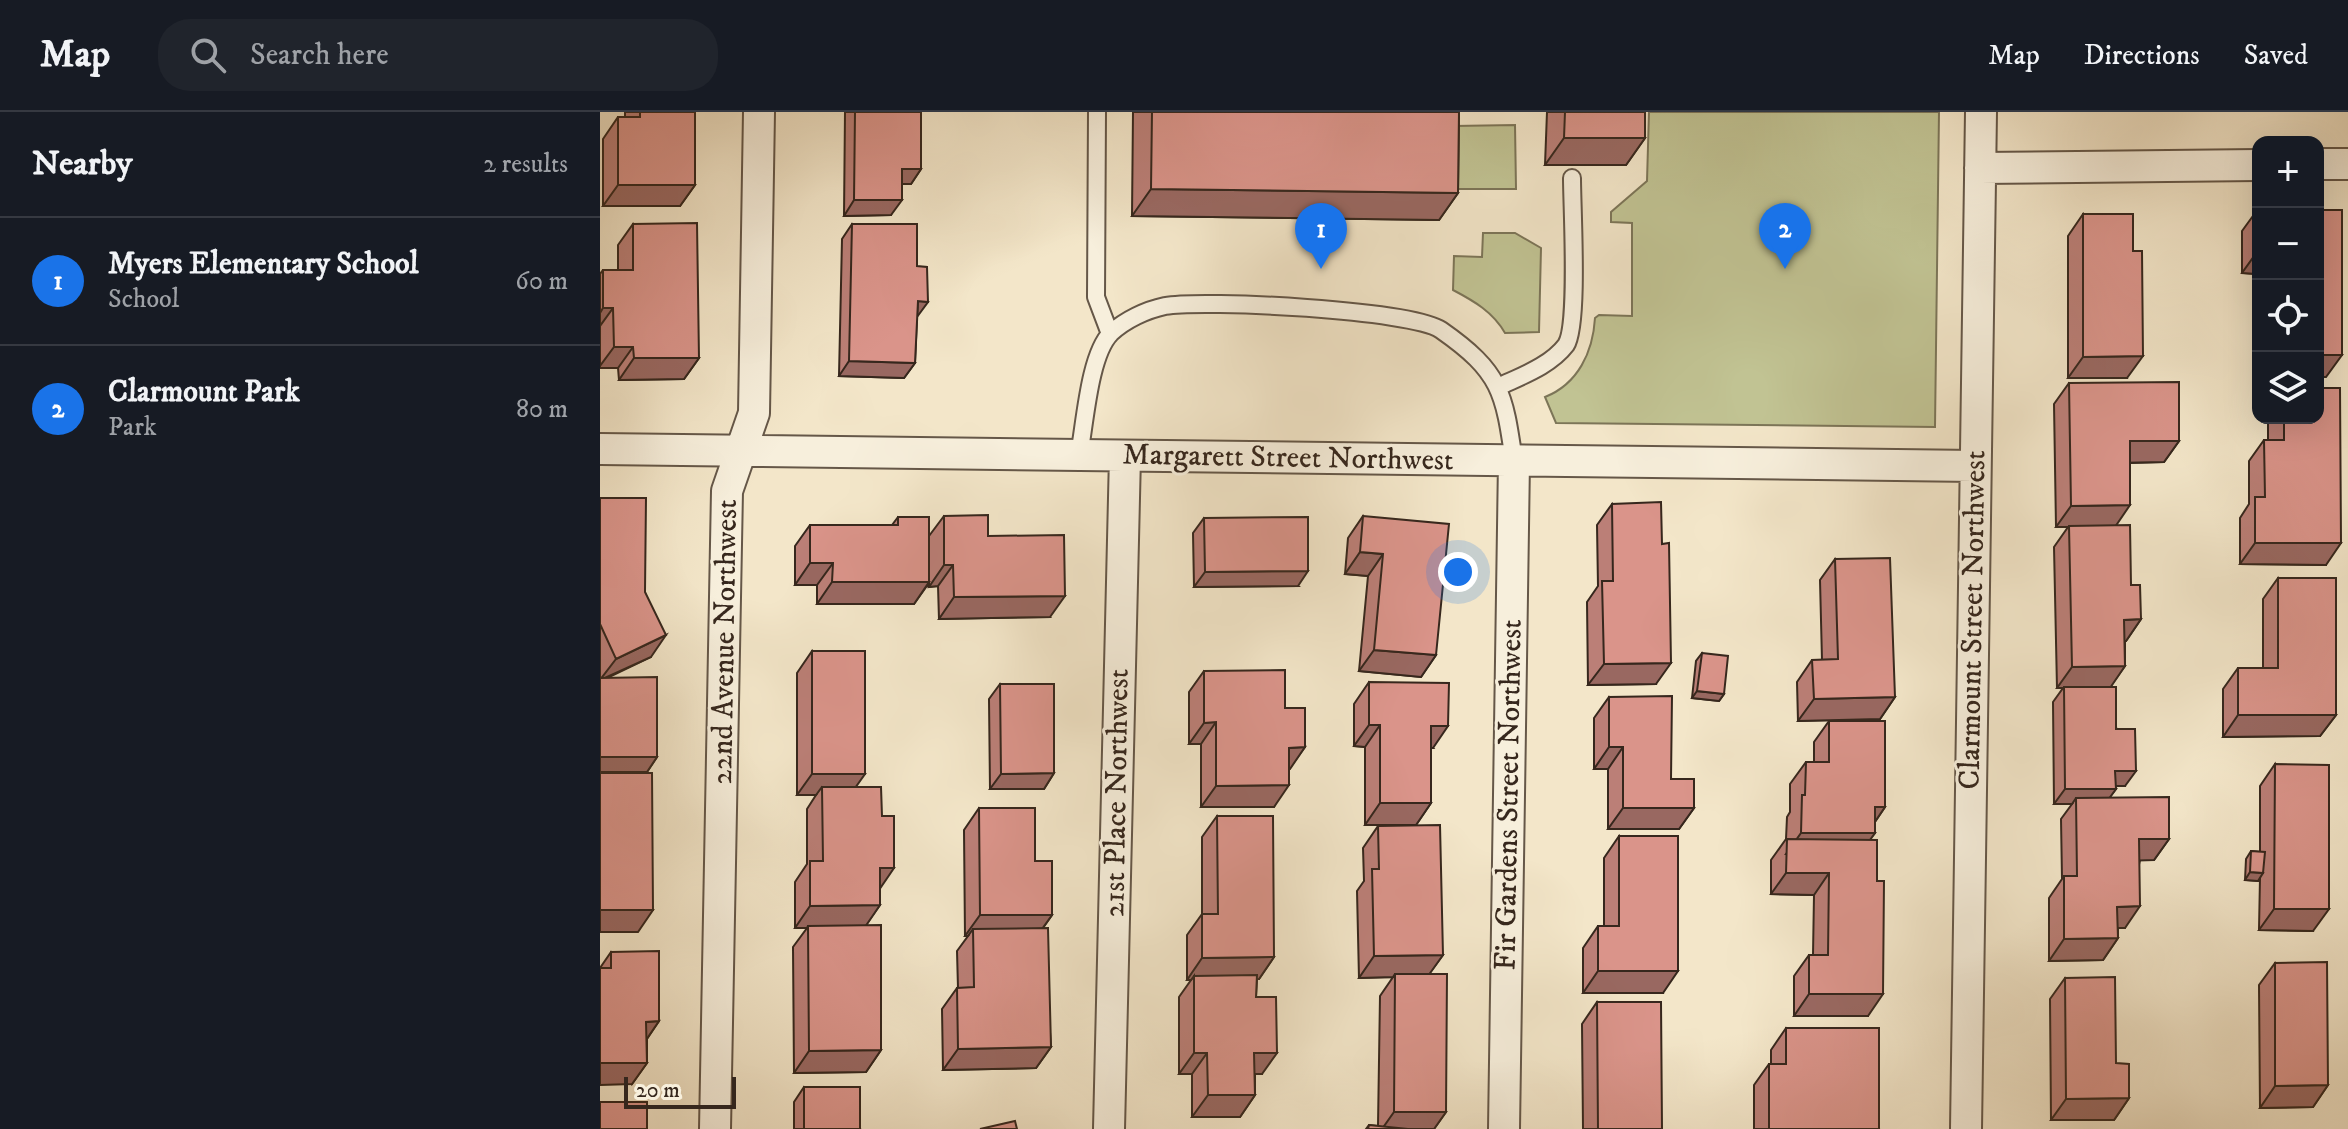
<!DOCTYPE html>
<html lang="en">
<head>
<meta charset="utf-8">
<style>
	:root { --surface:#171b24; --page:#20242c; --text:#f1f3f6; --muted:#9ea1a6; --line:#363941; --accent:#1a73e8 }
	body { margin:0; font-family:"IM FELL DW Pica",serif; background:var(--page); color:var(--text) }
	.controls { position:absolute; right:24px; top:24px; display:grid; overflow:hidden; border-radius:16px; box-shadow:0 8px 32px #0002 }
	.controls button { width:72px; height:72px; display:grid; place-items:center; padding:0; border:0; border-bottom:2px solid var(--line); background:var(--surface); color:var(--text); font:40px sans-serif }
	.scale { position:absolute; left:24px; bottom:20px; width:112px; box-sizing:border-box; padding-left:8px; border:4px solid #36271d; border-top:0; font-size:22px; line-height:28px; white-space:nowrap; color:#36271d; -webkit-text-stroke:6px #f7efdc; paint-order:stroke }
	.you { position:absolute; left:858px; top:460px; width:28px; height:28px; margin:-20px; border:6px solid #fff; border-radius:50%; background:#1a73e8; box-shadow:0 0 0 12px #1a73e833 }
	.badge { display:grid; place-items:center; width:52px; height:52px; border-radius:50%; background:var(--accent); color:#fff; font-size:26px; font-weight:700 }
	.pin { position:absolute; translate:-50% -66px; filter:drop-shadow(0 2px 4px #0008) }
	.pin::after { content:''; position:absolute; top:42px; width:28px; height:24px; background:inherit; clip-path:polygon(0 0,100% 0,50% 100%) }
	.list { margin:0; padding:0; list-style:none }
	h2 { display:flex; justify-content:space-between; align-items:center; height:104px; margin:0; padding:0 32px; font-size:34px }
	h2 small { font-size:26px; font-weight:400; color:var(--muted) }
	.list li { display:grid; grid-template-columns:52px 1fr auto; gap:24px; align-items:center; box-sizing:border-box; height:128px; padding:0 32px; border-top:2px solid var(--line) }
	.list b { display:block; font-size:30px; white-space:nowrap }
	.list p { margin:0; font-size:26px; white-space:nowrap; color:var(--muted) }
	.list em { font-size:26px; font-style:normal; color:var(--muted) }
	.icon { flex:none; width:44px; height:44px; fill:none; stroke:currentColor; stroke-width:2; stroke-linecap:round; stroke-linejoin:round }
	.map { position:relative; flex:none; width:1748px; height:1017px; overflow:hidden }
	header { display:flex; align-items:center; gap:48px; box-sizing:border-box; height:112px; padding:0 40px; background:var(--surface); border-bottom:2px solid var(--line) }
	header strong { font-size:38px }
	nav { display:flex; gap:44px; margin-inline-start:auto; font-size:28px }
	.search { width:560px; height:72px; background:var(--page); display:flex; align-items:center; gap:20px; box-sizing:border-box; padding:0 28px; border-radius:32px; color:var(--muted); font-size:30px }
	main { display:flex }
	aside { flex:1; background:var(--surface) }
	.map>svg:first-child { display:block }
	.green { fill:#c1c393; stroke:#7c7558; stroke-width:2 }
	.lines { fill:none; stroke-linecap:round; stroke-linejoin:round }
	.service-casing { stroke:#655748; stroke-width:20 }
	.minor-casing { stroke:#655748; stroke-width:34 }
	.service { stroke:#f7efdc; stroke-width:16 }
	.minor { stroke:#f7efdc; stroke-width:30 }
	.wall { fill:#bb7f77; stroke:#36271d; stroke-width:2 }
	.shaded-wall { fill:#996861; stroke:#36271d; stroke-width:2 }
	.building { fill:#da948a; stroke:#36271d; stroke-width:2 }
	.labels { text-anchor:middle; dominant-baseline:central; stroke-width:6; stroke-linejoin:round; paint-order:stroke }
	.street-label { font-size:30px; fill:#36271d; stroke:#f7efdc }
</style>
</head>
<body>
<header>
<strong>Map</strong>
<div class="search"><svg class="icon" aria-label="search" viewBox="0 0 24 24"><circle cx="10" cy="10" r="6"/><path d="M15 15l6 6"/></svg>Search here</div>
<nav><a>Map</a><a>Directions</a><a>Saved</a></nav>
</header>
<main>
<aside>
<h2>Nearby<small>2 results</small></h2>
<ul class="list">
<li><span class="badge">1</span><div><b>Myers Elementary School</b><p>School</p></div><em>60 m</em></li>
<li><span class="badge">2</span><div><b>Clarmount Park</b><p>Park</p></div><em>80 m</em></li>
</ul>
</aside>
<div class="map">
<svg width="1748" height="1017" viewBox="0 0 1748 1017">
	<rect width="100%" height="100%" fill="#f3e6c9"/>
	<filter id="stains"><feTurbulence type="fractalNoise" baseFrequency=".0025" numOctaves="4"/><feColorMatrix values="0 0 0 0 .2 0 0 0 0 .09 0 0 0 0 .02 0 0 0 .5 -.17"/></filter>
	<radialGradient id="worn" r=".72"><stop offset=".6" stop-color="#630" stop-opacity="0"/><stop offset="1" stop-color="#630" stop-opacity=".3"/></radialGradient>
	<path class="green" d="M1049,0h290l-4,315 -379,-4 -11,-26c33,-13 48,-45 50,-79l4,-3 33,1v-93l-21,-1v-10l36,-31z
		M915,13l1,64h-62v-63z
		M883,121h32l26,15 -2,84 -34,1c-12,-21 -31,-32 -52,-43l1,-34 28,1z"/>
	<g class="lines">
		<g class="service-casing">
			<path id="service" d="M497,0l-1,185 14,37
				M898,275c23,-11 52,-21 68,-42 13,-20 6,-136 6,-167
				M479,343c6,-31 10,-100 32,-122 14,-13 35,-23 54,-27 38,-7 248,4 276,24 60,42 63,62 73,131"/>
		</g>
		<g class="minor-casing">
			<path id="minor" d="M1718,52h30
				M1380,56l278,-3
				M0,337l1375,17
				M115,1017l12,-638 27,-78 5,-301
				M509,1017l16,-673
				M904,1017l10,-668
				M1366,1017l15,-1017"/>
		</g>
		<use href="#service" class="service"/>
		<use href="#minor" class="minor"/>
	</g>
	<path class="wall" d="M25,0h70v73l-15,21h-77v-67l15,-22h7z
		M245,0h76v57l-10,15h-9l-11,31 -47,1z
		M533,0h326l-1,81 -19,27 -307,-4z
		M947,0h98v26l-19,27h-81z
		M1658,97v168h-2v-103l-14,-1v-42z
		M1483,102l44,164h-59v-142z
		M33,112l66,134 -15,21 -65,1 -1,-12h-18v-94l3,-4h15v-25z
		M252,112l65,93 -2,46 -11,15 -65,-2 3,-137z
		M1469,271l110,58 -15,21 -34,1 -14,62 15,60 10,34 -15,22h-1v25l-15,21 15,99h-9v3l-6,8 59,42 -15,21h-14l-15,68h-7v10l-15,22 -54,1v-63l13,-19 -1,-60 11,-15h-18l-1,-102 10,-14h-6l-3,-141 14,-20h-12l-2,-123z
		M1668,306h50l8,147 -86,-1v-46l9,-14v-43l15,-21h4z
		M0,386l45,94 6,65 -44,21 50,79 -10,15h-47z
		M1012,392l44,180 -68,1 -1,-83 11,-16 -1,-61z
		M344,404l44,20 62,81 -111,2 -1,-33 -9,1v-4l-15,21h-97v-19h-22v-39l15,-21h82l6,-8 31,19z
		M763,404l73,139 -15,22 -62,-6 9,-95 -23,-2 3,-36z
		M604,406l94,68 -104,1 -1,-54z
		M1235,447l60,138 -15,22 -82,2 -1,-39 15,-22h10l-2,-80z
		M1678,466l58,137 -16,21 -97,1v-48l15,-21h25v-69z
		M212,539l44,136 24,102v16l-14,20 15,125 -15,22 -72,1 -1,-126 14,-19h-12v-46l12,-18v-55l9,-14h-19v-122z
		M1102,541l22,41 -5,7 -27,-3 4,-37z
		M604,559l81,37 20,39 -16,22 -15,38h-73v-63h-12v-52z
		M769,570l64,66h-2v55l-15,22h-51v-78l-11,-1v-42z
		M400,572l54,89 -10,16h-54l-1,-90z
		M1009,585l85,111 -15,21h-71v-60h-14v-51z
		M1229,609l56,86 -10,15v11l-5,6 -2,177h-74v-40l15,-21h4l1,-60 -43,-1v-34l15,-21 1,-22 3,-5v-28l16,-22h8v-20z
		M1675,652l38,167 -54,-1 1,-52 -2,3 -13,-1 1,-21 5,-8 9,1v-66z
		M379,696l56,53 17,54 -9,13 8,119 -15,21 -93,2 -1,-61 15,-21h1l-1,-37 11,-15h-3l-1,-106z
		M617,704l57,141 -15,22h-2l-1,18 6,77h-7v21l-15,22h-48v-43h-13v-77l12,-17h-4v-45l15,-21v-77z
		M778,714l65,129 -14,19 17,138 -12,17h-68l3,-4 9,1 2,-130 13,-19 -34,1 -2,-87 7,-10 -1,-33z
		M1019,724l44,157h-80v-45l15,-22h6v-68z
		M11,840l48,69 -12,18v24l-15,21 -32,-116z
		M1675,851l53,122 -15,22 -53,1 -1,-123z
		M1465,866l51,85 13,35 -15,22h-63l-1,-121z
		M997,890l65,127h-79l-1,-105z
		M1186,916l93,101h-125v-44l15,-21h2v-14z
		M204,975l56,42h-66v-27z"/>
	<path class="shaded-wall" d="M964,26h81l-19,27h-81z
		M302,57h19l-10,15h-20z
		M18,73h77l-15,21h-77z
		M551,77l307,4 -19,27 -307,-4z
		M254,88h48l-11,15 -47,1z
		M1657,140l1,18 -2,4 -14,-1z
		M318,189l10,1 -11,15z
		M3,196h10l-13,18v-13z
		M14,235h19l-15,21h-18v-2z
		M1718,243h24l-16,22h-8z
		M1543,244l-16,22h-59l15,-21z
		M34,246h65l-15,21 -65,1z
		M249,249l66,2 -11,15 -65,-2z
		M1530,329h49l-15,21 -50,1z
		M1530,393l-15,22h-59l15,-21z
		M1655,431h86l-15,22 -86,-1z
		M760,440l23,2 -15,22 -23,-2z
		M210,451h23l-16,22h-22z
		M344,453h9l-15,21 -9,1z
		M708,459l-10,15 -104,1 11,-15z
		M232,470h97l-15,22h-97z
		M465,484l-15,21 -111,2 15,-22z
		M1541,507l-15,22h-17l15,-21z
		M66,523l-15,22 -51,23 16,-21z
		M774,538l62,5 -15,22 -62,-6z
		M1071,551l-15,21 -68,1 16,-21z
		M1525,554l-15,22h-53l15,-21z
		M1097,579l27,3 -5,7 -27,-3z
		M1295,585l-15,22 -82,2 16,-22z
		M1638,603h98l-16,21 -97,1z
		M616,610l-15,22h-12l15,-21z
		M769,613h11l-15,22 -11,-1z
		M831,614h17l-15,22h-17z
		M705,635l-15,22h-16l15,-21z
		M1009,635h14l-15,22h-14z
		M0,645h57l-10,15h-47z
		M1515,659h21l-11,15h-20z
		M454,661l-10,16h-54l11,-15z
		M212,662h53l-15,21 -28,-8 -6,8h-19z
		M689,673l-15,22h-73l15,-21z
		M1465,677h51l-11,15 -29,-6 -4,6h-18z
		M780,691h51l-15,22h-51z
		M1275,695h10l-15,22z
		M1023,696h71l-15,21h-71z
		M1201,721h74l-16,22 -73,-1z
		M1539,727h30l-15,21 -30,1z
		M280,756h14l-15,22z
		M1650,760l13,1 -5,8 -13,-1z
		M1186,761h43l-15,22 -43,-1z
		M280,793l-15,22 -57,-1 -1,2h-12l15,-22z
		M1540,794l-15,22h-23l15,-21z
		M1674,797h55l-16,22 -54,-1z
		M0,798h53l-15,22h-38z
		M380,803h72l-15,21 -64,-7 -5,7h-3z
		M1518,826l-15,22 -54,1 15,-22z
		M843,843l-15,21 -33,-2 -2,3 -34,1 15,-22z
		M674,845l-15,22 -65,1v-4l-3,4h-4l15,-22z
		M998,859h80l-15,22h-80z
		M1209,882h74l-15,22h-74z
		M59,909l-15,22 2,-21z
		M451,935l-15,21 -93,2 15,-21z
		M281,938l-15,22 -72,1 15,-22z
		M594,941h13l-15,21h-13z
		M654,941h23l-15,21h-23z
		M0,951h47l-15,21 -32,1z
		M1728,973l-15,22 -53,1 15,-22z
		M608,983h47l-15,22h-48z
		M1529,986l-15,22h-63l15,-21z
		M794,1000h52l-12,17h-52z"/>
	<path class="building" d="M40,0h55v73h-77v-68h22z
		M255,0h66v57h-19v31h-48z
		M552,0h307l-1,81 -307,-4z
		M965,0h80v26h-81z
		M1658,97v43h-1z
		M1718,98h24v145h-24z
		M1483,102h50v37h9l1,105 -60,1z
		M97,111l2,135h-65l-1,-11h-19l-1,-39h-10v-38h30v-46z
		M252,112h65v42l10,1 1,35 -10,-1 -3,62 -66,-2z
		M1579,270v59h-49v64l-59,1 -2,-123z
		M1718,276h22l1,155h-86v-46h10l-1,-57h20v-22h34z
		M0,386h46l-1,94 21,43 -50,24 -16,-35z
		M1061,390l1,42 7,-1 2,120 -67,1 -2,-83h11l-1,-77z
		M388,403v21l76,-1 1,61 -111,1 -1,-32h-9v-49z
		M763,404l86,8 -13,131 -62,-5 9,-96 -23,-2z
		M298,405h31v65h-97l1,-19h-23v-38h88z
		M708,405v54l-103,1 -1,-54z
		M1530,413l1,60h9l1,34 -17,1 1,46 -53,1 -3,-141z
		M1290,446l5,139 -81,2 -2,-39 26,-1 -3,-100z
		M1678,466h58v137h-98v-47h40z
		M212,539h53v123h-53z
		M1102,541l26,3 -4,38 -27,-3z
		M685,558v38h20v39l-16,1v37l-73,1v-64l-12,1v-52z
		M57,565v80h-57v-79z
		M769,570l80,1 -1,43h-17v77h-51v-78h-11z
		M400,572h54v89l-53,1z
		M1464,575h52v42h19l1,42h-21l1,18h-51z
		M1072,584l-1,83h23v29h-71v-61h-14v-50z
		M1229,609h56v86h-10v26h-74l1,-38h3l1,-33h23z
		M1675,652l54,1v144h-55z
		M0,661h52l1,137h-53z
		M222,675h59l1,29h12v52h-14v37l-70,1v-45h13z
		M1569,685v42h-30l1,67 -23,1 1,31 -54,1v-63h13l-1,-78z
		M379,696h56v53h17v54h-72z
		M617,704h56l1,141 -72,1v-44h16z
		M840,713l3,130 -69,1 -2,-87h7l-1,-43z
		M1019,724h59v135h-80v-45h21z
		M1187,727l90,1v41h7l-1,113h-74v-39h19l1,-82h-43z
		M1651,739l14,1 -2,21 -13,-1z
		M281,813v125l-72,1 -1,-125z
		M448,816l3,119 -93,2 -1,-61 17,-1 -1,-58z
		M59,839v70l-13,1 1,41h-47v-95h11v-16z
		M1727,850l1,123 -53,1v-123z
		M795,862h52l-1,138h-52z
		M657,863l-1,22h20l1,56h-23l1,42h-47l-1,-42h-13v-77z
		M1515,865l1,86 13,1v34l-63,1 -1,-121z
		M997,890h64l1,127h-64z
		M1186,916h93v101h-110v-65h17z
		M204,975h56v42h-56z
		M0,990h47v27h-47z
		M415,1009l2,8h-37z
		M769,1013l39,4h-40z"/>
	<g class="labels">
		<g class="street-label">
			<text transform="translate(688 346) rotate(1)">Margarett Street Northwest</text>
			<text transform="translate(1373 508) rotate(-89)">Clarmount Street Northwest</text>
			<text transform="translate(125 530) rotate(-89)">22nd Avenue Northwest</text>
			<text transform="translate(517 681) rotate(-89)">21st Place Northwest</text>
			<text transform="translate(909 683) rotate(-89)">Fir Gardens Street Northwest</text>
		</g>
	</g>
	<rect width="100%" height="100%" filter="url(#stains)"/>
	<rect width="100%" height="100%" fill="url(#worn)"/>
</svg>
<div class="controls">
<button>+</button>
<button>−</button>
<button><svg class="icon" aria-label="locate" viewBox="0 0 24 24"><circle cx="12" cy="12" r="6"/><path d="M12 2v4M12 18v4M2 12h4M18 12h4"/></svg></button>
<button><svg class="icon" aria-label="layers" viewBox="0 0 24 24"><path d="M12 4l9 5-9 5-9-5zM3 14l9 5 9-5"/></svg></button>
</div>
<div class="scale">20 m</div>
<div class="you"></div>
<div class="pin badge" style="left:721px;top:157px">1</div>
<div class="pin badge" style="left:1185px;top:157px">2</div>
</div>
</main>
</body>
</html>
